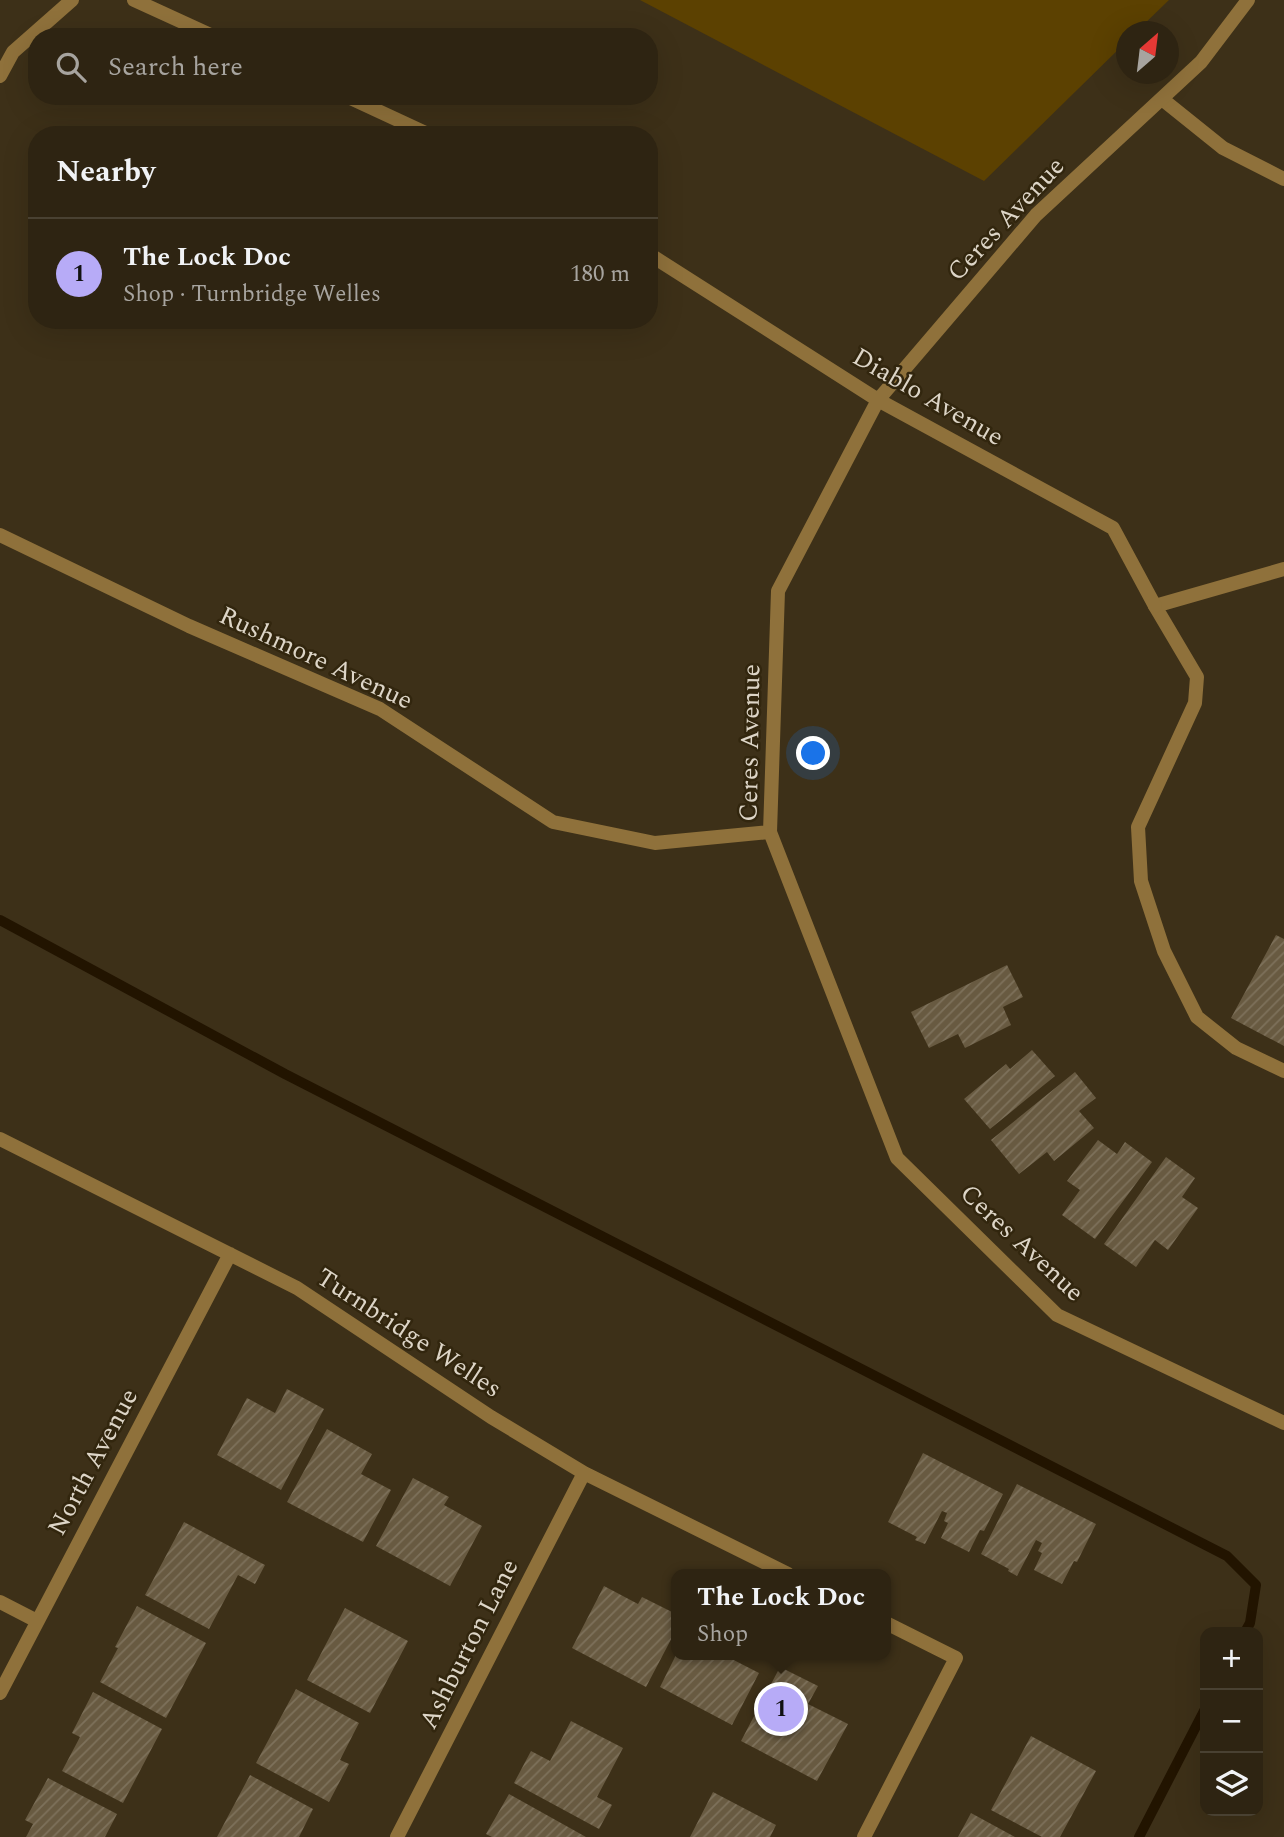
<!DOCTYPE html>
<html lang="en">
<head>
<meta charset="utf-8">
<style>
	:root { --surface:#2e2412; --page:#3a3020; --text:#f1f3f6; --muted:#a7a49f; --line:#494132; --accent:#b7abf7 }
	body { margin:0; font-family:Spectral,serif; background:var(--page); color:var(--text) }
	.controls { position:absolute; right:21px; bottom:21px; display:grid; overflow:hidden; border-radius:14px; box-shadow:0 7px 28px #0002 }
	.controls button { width:63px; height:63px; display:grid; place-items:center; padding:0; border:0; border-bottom:2px solid var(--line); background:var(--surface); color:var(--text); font:35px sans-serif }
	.compass { position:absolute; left:1116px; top:21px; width:63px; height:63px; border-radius:50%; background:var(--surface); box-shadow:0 7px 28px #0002; rotate:28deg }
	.you { position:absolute; left:814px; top:754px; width:24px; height:24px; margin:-18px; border:5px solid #fff; border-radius:50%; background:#1a73e8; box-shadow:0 0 0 10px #1a73e833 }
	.badge { display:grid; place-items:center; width:46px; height:46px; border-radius:50%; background:var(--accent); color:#111; font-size:23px; font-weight:700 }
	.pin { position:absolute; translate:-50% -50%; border:4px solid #fff; box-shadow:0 2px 7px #0006 }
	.popup { position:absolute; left:671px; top:1569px; width:220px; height:91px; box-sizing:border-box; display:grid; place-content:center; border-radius:14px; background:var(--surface); filter:drop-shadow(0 2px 5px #0005); font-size:23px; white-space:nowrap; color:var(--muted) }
	.popup b { font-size:26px; color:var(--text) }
	.popup::after { content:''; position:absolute; left:50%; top:100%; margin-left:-14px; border:14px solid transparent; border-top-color:var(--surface) }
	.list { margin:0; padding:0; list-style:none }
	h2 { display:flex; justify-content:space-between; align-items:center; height:91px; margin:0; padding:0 28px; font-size:30px }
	h2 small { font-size:23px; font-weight:400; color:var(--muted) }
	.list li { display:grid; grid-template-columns:46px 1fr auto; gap:21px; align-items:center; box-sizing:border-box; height:112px; padding:0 28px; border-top:2px solid var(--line) }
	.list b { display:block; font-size:26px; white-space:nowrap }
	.list p { margin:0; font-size:23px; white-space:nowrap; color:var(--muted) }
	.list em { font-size:23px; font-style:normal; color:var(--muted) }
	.icon { flex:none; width:38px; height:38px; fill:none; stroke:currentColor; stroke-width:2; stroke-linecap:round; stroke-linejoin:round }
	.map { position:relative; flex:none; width:1284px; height:1837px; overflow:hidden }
	.search { position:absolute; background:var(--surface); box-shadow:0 7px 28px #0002; left:28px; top:28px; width:630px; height:77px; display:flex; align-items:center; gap:18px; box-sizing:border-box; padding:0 24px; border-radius:28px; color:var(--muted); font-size:26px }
	.panel { position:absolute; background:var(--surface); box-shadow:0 7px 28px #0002; left:28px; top:126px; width:630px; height:203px; border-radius:28px }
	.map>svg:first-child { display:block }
	.grass { fill:#5c4101 }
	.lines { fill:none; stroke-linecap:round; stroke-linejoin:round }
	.stream { stroke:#221400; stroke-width:10 }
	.building { fill:url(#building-hatch) }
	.lane { stroke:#8f713b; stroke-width:14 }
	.street { stroke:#8f713b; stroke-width:14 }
	.labels { text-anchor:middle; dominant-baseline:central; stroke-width:5; stroke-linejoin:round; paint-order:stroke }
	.street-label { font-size:26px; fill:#ddd5c7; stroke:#32260e }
</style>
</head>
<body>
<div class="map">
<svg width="1284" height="1837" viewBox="0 0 1284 1837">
	<defs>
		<pattern id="building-hatch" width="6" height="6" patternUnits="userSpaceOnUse" patternTransform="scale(1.75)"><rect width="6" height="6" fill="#685a41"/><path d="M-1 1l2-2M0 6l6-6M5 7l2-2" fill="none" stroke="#7d715b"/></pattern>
	</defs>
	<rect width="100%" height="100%" fill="#3d3018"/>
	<path class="grass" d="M640,0h529l-32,31 -11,1v10l-142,139z"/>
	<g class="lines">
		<path class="stream" d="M0,920l285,154 942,482 29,29 -6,38 -5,9
			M1139,1837l66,-128"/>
	</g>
	<path class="building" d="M1276,935l8,4v107l-53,-28z
		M1007,965l16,32 -20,10 8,18 -46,23 -7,-14 -29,14 -18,-36z
		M1032,1050l23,26 -65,53 -26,-30 42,-35 4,5z
		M1075,1072l21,26 -17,13 15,17 -40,33 -7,-9 -28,22 -28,-34z
		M1098,1140l19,14 8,-12 27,20 -57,77 -33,-24 18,-25 -13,-9z
		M1166,1157l29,21 -13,19 16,11 -30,42 -13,-10 -19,27 -32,-23z
		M287,1389l37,20 -43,81 -64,-35 30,-57 28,15z
		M327,1429l45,25 -11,20 30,16 -28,52 -76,-40z
		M923,1453l80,41 -19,37 -4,-1 -11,22 -28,-14 7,-15 -4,-2 3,-8 -5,-2 -17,33 -10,-4 2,-3 -29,-15z
		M413,1478l36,19 -5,8 38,21 -32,60 -74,-40z
		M1017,1484l79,40 -19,38 -3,-1 -12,23 -28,-14 8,-17 -4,-2 4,-8 -6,-3 -19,36 -9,-5 1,-2 -28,-15z
		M184,1522l81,43 -10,19 -17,-9 -29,54 -64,-34z
		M604,1586l34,18 4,-7 34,17v16l-30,57 -74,-39z
		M137,1606l69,37 -40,75 -66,-36 18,-34 -3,-1z
		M345,1608l63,33 -38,72 -63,-33z
		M676,1655h48l35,18 -27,52 -72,-38z
		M780,1667l38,19 -10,18 40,20 -31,57 -76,-40z
		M296,1689l63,34 -19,37 9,4 -20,38 -73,-39z
		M93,1692l69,37 -39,74 -61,-32 18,-34 -8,-4z
		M571,1721l52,27 -26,49 15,8 -13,24 -85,-46 17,-32 19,10z
		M1031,1736l65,35 -36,66h-18l-51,-27z
		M250,1775l63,34 -14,28h-82z
		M48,1778l69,36 -12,23h-79l7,-13 -8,-4z
		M713,1792l63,33 -6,12h-80z
		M509,1794l77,43h-94l-6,-3z
		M971,1813l44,24h-57z"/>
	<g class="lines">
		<path class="lane" d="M1162,99l61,49 61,31
			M1284,569l-129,37 42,71 -2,26 -57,124 3,54 23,70 33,66 39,31 48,23"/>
		<path class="street" d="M134,0l81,37
			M1248,0l-47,62 -165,153 -158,185 -100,191 -8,241 127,326 160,157 227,108
			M0,76l13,-24 59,-52
			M346,96l84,39
			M649,254l229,146 235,128 42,78
			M0,535l189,91 191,83 173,113 102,21 115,-11
			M0,1139l297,149 194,129 93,56 204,101
			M0,1602l37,19
			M0,1693l230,-439
			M397,1837l187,-364
			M864,1837l92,-179 -70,-35"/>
	</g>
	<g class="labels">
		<g class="street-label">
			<text transform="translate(1006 219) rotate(-47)">Ceres Avenue</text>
			<text transform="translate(928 397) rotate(30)">Diablo Avenue</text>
			<text transform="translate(316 658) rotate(25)">Rushmore Avenue</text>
			<text transform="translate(750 743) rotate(-89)">Ceres Avenue</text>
			<text transform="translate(1022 1243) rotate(43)">Ceres Avenue</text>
			<text transform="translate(409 1333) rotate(33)">Turnbridge Welles</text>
			<text transform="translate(93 1462) rotate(-62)">North Avenue</text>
			<text transform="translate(469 1644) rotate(-63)">Ashburton Lane</text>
		</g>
	</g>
</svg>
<div class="controls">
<button>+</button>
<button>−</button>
<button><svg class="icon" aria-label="layers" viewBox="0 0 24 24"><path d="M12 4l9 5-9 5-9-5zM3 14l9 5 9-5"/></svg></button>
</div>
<svg class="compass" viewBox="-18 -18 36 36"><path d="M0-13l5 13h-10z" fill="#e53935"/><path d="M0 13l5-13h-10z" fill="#a7a49f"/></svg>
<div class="you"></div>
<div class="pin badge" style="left:781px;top:1709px">1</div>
<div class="popup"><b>The Lock Doc</b>Shop</div>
<div class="search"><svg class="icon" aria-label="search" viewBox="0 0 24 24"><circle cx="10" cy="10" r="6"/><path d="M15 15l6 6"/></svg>Search here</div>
<section class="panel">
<h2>Nearby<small></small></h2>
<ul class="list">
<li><span class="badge">1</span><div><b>The Lock Doc</b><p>Shop · Turnbridge Welles</p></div><em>180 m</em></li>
</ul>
</section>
</div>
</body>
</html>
